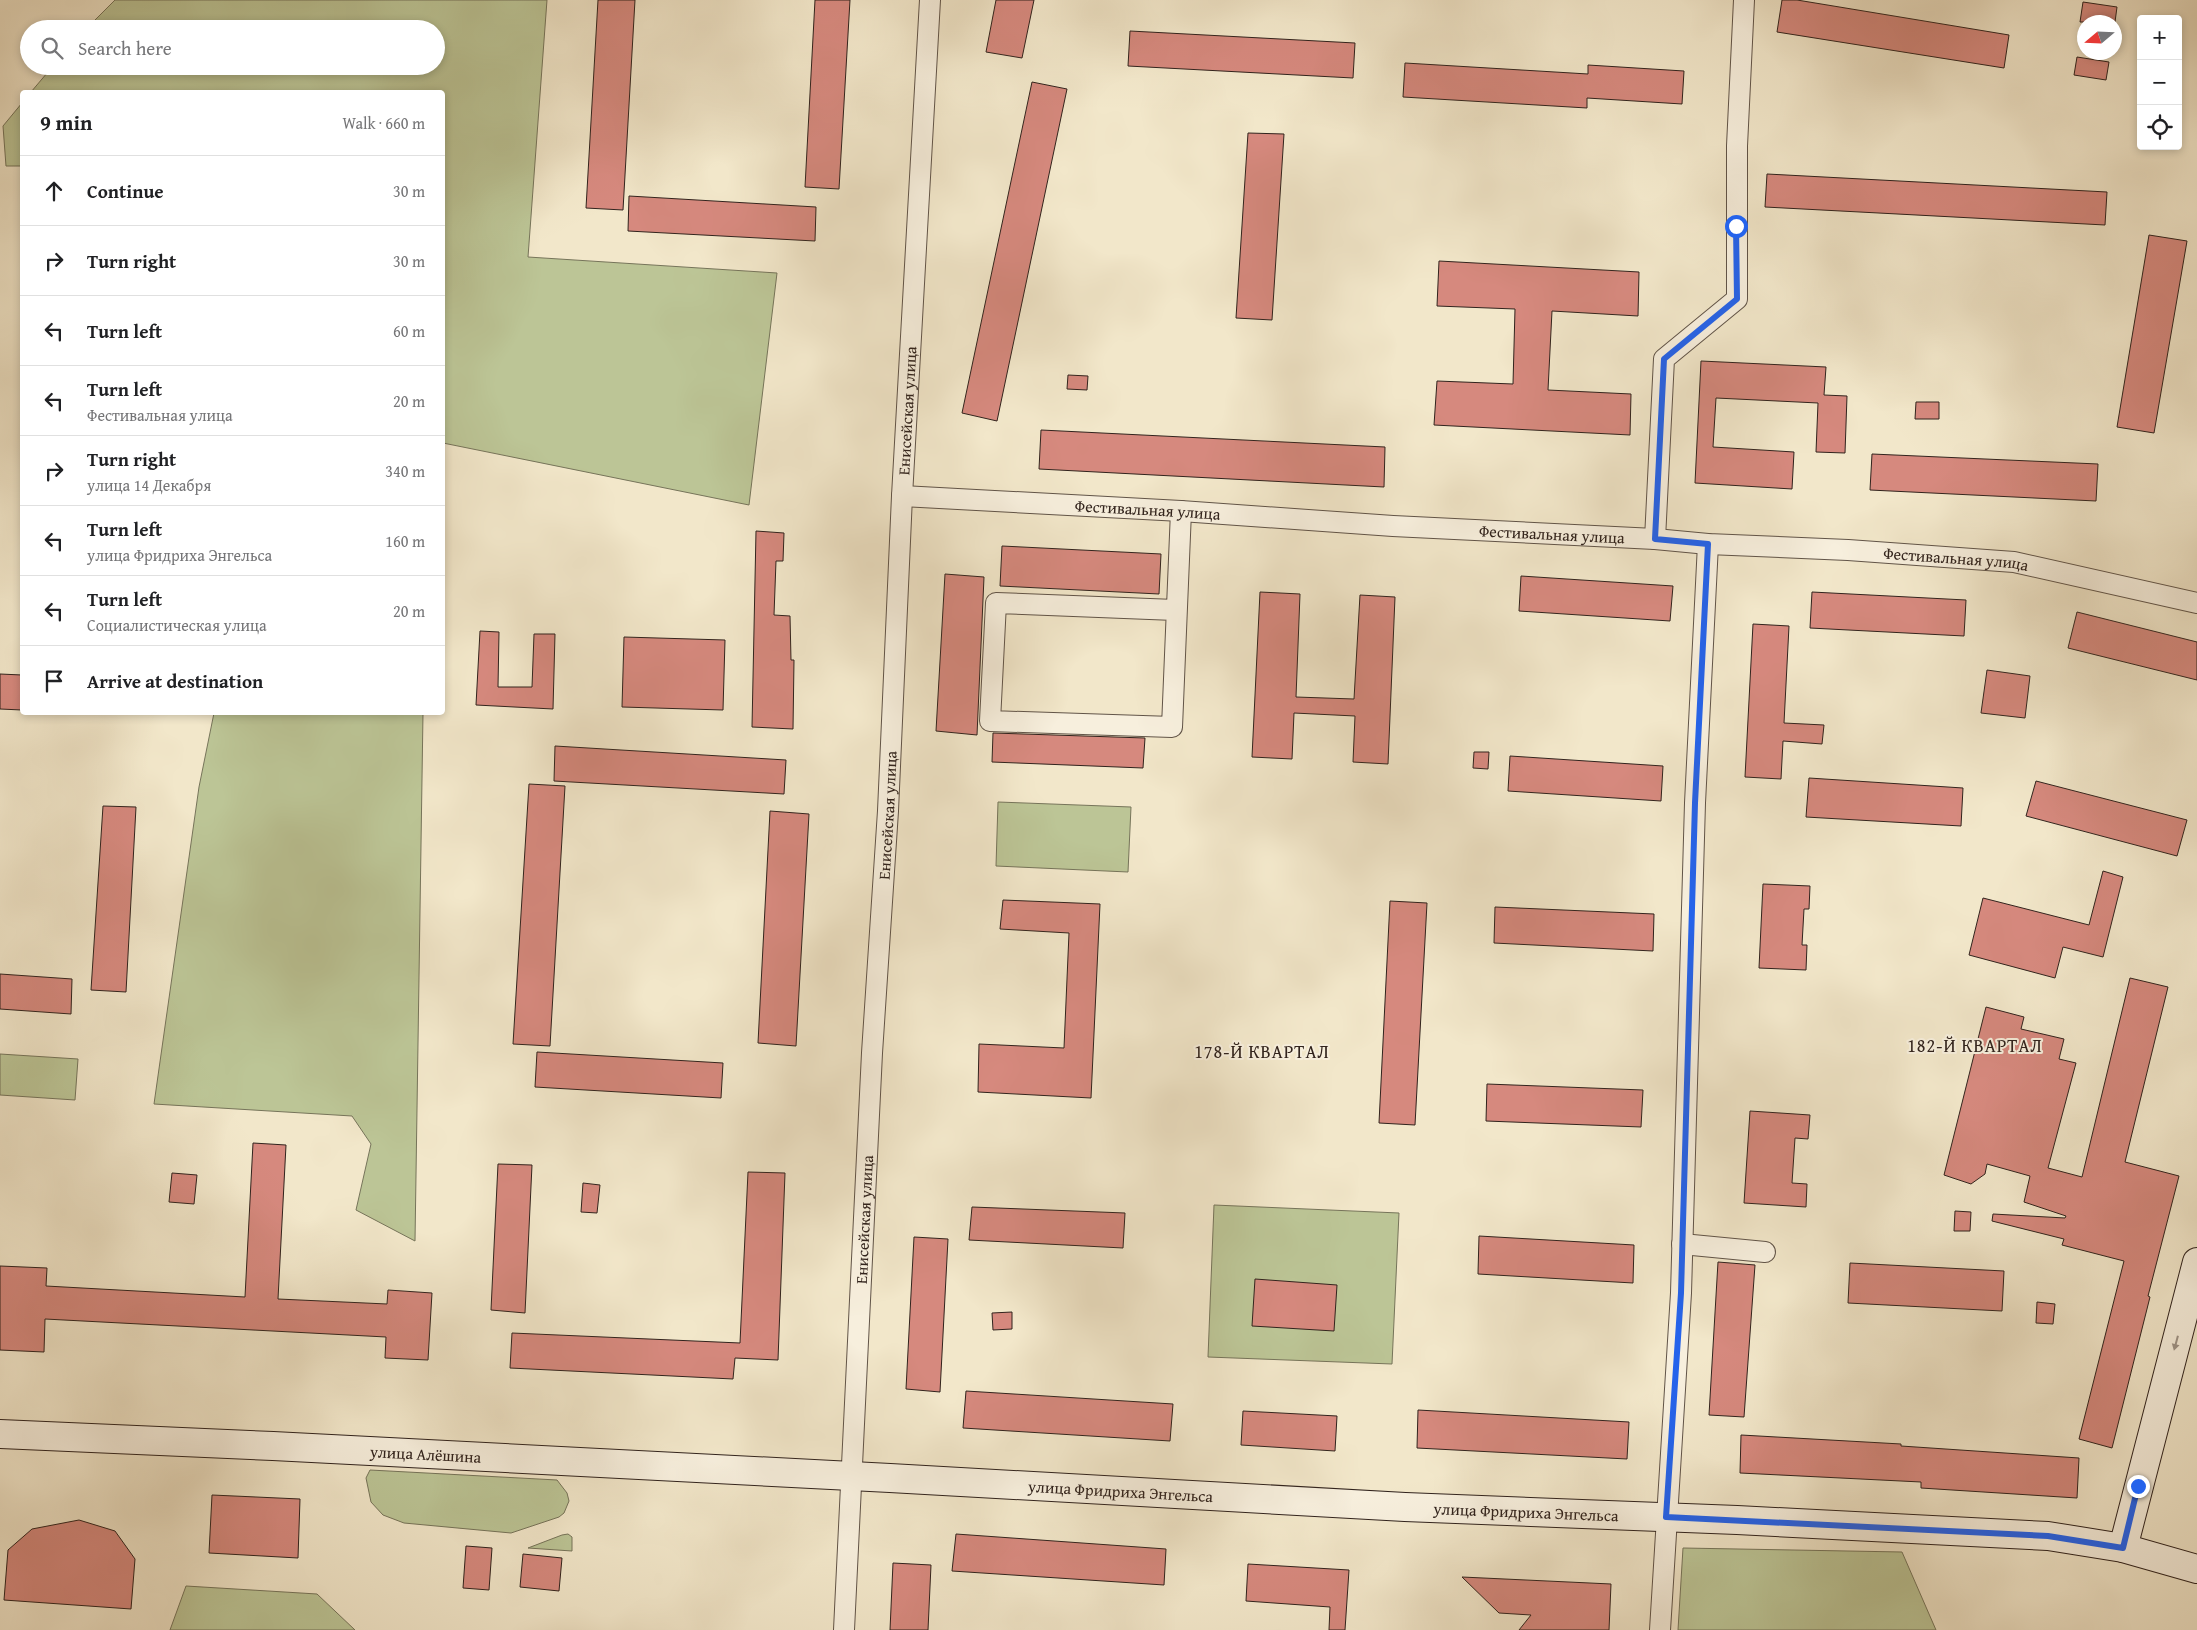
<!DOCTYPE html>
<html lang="en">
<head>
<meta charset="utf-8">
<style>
	:root { --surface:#fff; --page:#f2f2f2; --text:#202124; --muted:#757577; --line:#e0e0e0 }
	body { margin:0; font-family:"Gentium Book Plus",serif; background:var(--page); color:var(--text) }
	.controls { position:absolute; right:15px; top:15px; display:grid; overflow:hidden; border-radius:5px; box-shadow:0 2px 8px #0003 }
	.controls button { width:45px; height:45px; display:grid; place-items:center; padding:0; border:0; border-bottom:1px solid var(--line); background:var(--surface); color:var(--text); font:25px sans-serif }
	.compass { position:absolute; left:2077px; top:15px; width:45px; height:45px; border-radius:50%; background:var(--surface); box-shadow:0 2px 8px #0003; rotate:251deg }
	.stop { position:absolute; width:15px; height:15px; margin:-11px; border:4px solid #2563eb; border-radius:50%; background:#fff }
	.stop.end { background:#2563eb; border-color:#fff; box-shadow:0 1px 5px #0008 }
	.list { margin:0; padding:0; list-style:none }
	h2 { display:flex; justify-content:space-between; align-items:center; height:65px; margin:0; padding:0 20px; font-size:21px }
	h2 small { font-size:16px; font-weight:400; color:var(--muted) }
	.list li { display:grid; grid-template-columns:32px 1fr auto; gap:15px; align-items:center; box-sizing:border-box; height:70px; padding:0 20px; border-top:1px solid var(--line) }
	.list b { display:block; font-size:19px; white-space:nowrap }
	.list p { margin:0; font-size:16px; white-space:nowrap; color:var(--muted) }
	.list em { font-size:16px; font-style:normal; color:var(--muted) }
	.icon { flex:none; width:28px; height:28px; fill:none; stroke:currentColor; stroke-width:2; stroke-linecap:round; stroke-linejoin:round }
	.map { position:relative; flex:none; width:2197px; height:1630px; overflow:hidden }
	.search { position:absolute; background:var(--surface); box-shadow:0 2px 8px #0003; left:20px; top:20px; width:425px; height:55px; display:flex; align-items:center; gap:12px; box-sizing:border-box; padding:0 18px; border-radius:28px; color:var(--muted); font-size:19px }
	.panel { position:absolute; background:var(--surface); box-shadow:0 2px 8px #0003; left:20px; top:90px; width:425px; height:625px; border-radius:5px }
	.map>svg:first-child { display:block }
	.green { fill:#bcc596; stroke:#76745a }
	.building { fill:#d6897e; stroke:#31231d }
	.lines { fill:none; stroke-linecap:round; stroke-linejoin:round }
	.street-casing { stroke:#615448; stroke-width:22 }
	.secondary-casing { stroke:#31231d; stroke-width:30 }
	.street { stroke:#f7efdd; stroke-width:20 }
	.secondary { stroke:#f7efdd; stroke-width:28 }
	.oneway { fill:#9e9387 }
	.route { stroke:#2563eb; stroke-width:6 }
	.labels { text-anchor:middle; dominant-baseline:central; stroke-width:4; stroke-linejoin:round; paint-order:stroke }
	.street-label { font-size:16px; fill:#31231d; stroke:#f7efdd }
	.neighbourhood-label { font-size:18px; letter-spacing:1px; fill:#31231d; stroke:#f7efdd }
</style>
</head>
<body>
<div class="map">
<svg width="2197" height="1630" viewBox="0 0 2197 1630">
	<rect width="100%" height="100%" fill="#f2e7ca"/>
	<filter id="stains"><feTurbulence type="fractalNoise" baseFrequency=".004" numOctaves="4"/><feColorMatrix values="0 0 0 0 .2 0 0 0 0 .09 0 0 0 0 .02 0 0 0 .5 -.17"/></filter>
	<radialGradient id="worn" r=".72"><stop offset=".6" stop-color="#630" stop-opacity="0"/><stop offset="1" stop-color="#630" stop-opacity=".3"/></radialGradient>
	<path class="green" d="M115,0h432l-19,257 249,16 -28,232 -306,-62 -1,-351h-411l22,-26h383v-37h-350z
		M22,103v63h-16l-3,-40z
		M214,713h209l-8,528 -59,-31 15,-66 -19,-28 -198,-12 45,-317z
		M998,802l133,5 -3,65 -132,-6z
		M0,1054l78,5 -3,41 -75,-5z
		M1214,1205l185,8 -7,151 -184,-7z
		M370,1470l187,10 10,13 2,8 -5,12 -5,4 -48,16 -107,-10 -21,-8 -12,-13 -5,-24z
		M568,1534l4,3v14l-44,-3 34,-13z
		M1683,1548l219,4 34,78h-258z
		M186,1586l131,8 38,36h-185z"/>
	<path class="building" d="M598,0h37l-12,210 -37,-2z
		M815,0h35l-11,189 -34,-2z
		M996,0h38l-12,58 -36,-6z
		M1782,0h15l212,35 -5,33 -227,-36z
		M2083,2l34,5 -2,15h-35z
		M1130,31l225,12 -2,35 -225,-12z
		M2077,57l32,5 -3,18 -32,-5z
		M1405,63l183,11v-9l96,6 -2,33 -95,-6v10l-184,-11z
		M1032,82l35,7 -70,332 -35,-8z
		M1248,133l36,1 -12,186 -36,-2z
		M1767,174l340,18 -2,33 -340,-18z
		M629,196l187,11 -1,34 -187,-10z
		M2149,235l38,6 -33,192 -37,-6z
		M1439,261l200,11 -1,44 -86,-5 -4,79 83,4 -1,41 -196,-10 3,-44 76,3 2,-75 -78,-3z
		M1701,361l125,6 -2,28 23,1 -2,57 -29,-1 2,-49 -102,-5 -3,49 81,5 -2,37 -97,-6z
		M1068,375l20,1 -1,14 -20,-1z
		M1916,402h23v17h-24z
		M1041,430l344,17 -1,40 -345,-18z
		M1872,454l226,10 -2,37 -226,-11z
		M756,531l28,2 -1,28h-7l-2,54 16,1 1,44h3l-1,69 -41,-2z
		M1002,546l159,8 -2,40 -159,-8z
		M945,574l39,3 -7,158 -41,-4z
		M1521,576l152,10 -3,35 -151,-10z
		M1260,592l40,2 -4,103 58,2 6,-104 35,2 -7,167 -35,-2 2,-46 -61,-3 -2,46 -40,-2z
		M1812,592l154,8 -2,36 -154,-8z
		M2077,612l120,30v38l-129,-32z
		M1753,624l36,2 -5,97 40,2 -2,19 -39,-3 -2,38 -36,-2z
		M480,631l19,1 -1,55h34l2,-53h21l-2,75 -77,-4z
		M624,637l101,3 -2,70 -101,-3z
		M1987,670l43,6 -5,42 -44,-5z
		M0,674l22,1v35l-22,-1z
		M993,733l152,5 -2,30 -151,-6z
		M555,746l231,14 -2,34 -230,-13z
		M1474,752h15l-1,17 -15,-1z
		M1510,756l153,10 -2,35 -153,-10z
		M1809,778l154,10 -2,38 -155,-9z
		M2036,781l151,39 -10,36 -151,-40z
		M529,784l36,2 -15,260 -37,-2z
		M103,806l33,1 -10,185 -35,-2z
		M770,811l39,3 -13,232 -38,-3z
		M2103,871l20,6 -20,80 -40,-10 -8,31 -86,-23 14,-57 106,27z
		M1763,884l47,2 -1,23h-5l-2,36h5l-1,25 -47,-2z
		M1003,900l97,4 -9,194 -113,-6 1,-48 85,4 5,-115 -69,-4z
		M1390,901l37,2 -12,222 -36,-2z
		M1495,907l159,7 -1,37 -159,-8z
		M0,974l72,5 -1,35 -71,-5z
		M2130,978l38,9 -43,175 54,14 -31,120 2,1 -38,151 -33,-9 45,-178 -62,-16 2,-6 -72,-18 1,-7 72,4 1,-2 -42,-14 6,-26 -43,-12 -2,10 -14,10 -27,-9 42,-168 38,10 -3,12 43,10 -5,20 17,4 -28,105 34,9z
		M537,1052l186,11 -2,35 -186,-11z
		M1487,1084l156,6 -2,37 -155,-6z
		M1750,1111l60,4 -2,24 -13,-1 -3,45 15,1 -1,23 -62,-4z
		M253,1143l33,2 -8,154 109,5 1,-14 44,3 -4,67 -43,-2 1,-21 -341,-18 -1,33 -44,-2v-84l47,2 -1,18 199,11z
		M498,1164l34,1 -7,148 -34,-3z
		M748,1172l37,1 -7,187 -43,-2 -2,21 -223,-11 2,-35 228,10z
		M172,1173l25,2 -3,29 -25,-2z
		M583,1183l17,2 -3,28 -16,-1z
		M972,1207l153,6 -2,35 -154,-8z
		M1955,1211l16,1 -1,19h-16z
		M1479,1236l155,9 -1,38 -155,-9z
		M914,1237l34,2 -8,153 -34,-3z
		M1718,1262l37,3 -11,152 -35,-2z
		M1850,1263l154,8 -2,40 -154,-8z
		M1255,1279l82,6 -3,46 -82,-5z
		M2037,1302l18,2 -2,20 -17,-1z
		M1012,1312v17l-19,1 -1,-17z
		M966,1391l207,13 -3,37 -207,-13z
		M1418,1410l211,12 -2,37 -210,-11z
		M1243,1411l94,5 -2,35 -94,-6z
		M1741,1435l160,9v2l178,12 -2,40 -156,-10v-6l-181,-9z
		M212,1495l88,4 -2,59 -89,-5z
		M79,1520l36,11 20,28 -4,50 -127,-9 4,-50 24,-21z
		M956,1534l210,15 -2,36 -212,-14z
		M466,1546l26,2 -3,42 -26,-2z
		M523,1554l39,4 -3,33 -39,-4z
		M893,1563l38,2 -3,65h-38z
		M1248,1564l101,6 -4,60h-16l1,-23 -84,-6z
		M1462,1577l149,7 -2,46h-90l12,-15 -32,-2z"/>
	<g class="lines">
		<g class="street-casing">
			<g id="street">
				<path id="s1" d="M902,496l279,15 212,15 262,13 53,5 140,6 166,12 183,41"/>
				<path d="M1655,539l9,-180 73,-60v-153l7,-146"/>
				<path d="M1175,610l-179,-7 -6,118 182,6 9,-216"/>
				<path d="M1682,1244l83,8"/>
				<path id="s2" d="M844,1630l28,-577 16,-242 14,-315 28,-496"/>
				<path d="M1660,1630l21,-337 14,-490 13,-259"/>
			</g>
		</g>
		<g class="secondary-casing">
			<g id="secondary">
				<path id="s3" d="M0,1434l273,12 617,32 515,29 332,13 311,16 75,12 74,21"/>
				<path d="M2123,1548l74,-286"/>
			</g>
		</g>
		<use href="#street" class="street"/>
		<use href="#secondary" class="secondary"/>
	</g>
	<defs><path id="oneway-solid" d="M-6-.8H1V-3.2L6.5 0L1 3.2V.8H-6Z" transform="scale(1.25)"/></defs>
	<use class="oneway" href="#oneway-solid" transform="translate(2176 1343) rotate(105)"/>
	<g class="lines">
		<path class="route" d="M1736,226l1,73 -73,60 -9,180 53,5 -13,259 -14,490 -15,224 382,19 75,12 15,-62"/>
	</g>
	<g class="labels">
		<g class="street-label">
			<text stroke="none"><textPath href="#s2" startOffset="1221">Енисейская улица</textPath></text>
			<text stroke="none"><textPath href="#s1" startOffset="246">Фестивальная улица</textPath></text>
			<text stroke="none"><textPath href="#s1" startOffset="651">Фестивальная улица</textPath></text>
			<text stroke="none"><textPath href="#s1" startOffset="1056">Фестивальная улица</textPath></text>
			<text stroke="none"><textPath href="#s2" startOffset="816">Енисейская улица</textPath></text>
			<text stroke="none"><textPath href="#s2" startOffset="411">Енисейская улица</textPath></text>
			<text stroke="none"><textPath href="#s3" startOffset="426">улица Алёшина</textPath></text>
			<text stroke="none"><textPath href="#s3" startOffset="1122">улица Фридриха Энгельса</textPath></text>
			<text stroke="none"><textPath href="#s3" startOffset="1528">улица Фридриха Энгельса</textPath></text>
		</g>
		<g class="neighbourhood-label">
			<text x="1975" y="1045">182-Й КВАРТАЛ</text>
			<text x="1262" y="1051">178-Й КВАРТАЛ</text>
		</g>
	</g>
	<rect width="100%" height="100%" filter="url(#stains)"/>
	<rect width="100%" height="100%" fill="url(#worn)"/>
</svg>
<div class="controls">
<button>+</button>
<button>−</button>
<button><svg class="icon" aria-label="locate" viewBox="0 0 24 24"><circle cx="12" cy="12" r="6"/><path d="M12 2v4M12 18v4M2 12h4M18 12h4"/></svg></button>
</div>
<svg class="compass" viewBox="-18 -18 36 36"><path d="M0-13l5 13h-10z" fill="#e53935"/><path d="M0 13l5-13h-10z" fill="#757577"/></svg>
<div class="stop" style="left:1736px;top:226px"></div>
<div class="stop end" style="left:2138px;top:1486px"></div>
<div class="search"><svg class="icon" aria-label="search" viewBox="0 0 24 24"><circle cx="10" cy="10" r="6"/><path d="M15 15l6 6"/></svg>Search here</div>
<section class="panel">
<h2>9 min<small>Walk · 660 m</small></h2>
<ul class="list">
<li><svg class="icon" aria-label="ahead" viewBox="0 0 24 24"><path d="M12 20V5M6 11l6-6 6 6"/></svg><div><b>Continue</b></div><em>30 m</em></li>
<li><svg class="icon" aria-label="right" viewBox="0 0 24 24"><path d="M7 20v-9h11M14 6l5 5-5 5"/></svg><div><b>Turn right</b></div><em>30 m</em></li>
<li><svg class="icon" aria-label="left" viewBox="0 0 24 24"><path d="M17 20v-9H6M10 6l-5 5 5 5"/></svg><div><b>Turn left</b></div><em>60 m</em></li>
<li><svg class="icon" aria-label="left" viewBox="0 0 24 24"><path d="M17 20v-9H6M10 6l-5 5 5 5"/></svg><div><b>Turn left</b><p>Фестивальная улица</p></div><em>20 m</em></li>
<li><svg class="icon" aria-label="right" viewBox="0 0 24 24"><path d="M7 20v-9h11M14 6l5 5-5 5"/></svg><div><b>Turn right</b><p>улица 14 Декабря</p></div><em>340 m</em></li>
<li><svg class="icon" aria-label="left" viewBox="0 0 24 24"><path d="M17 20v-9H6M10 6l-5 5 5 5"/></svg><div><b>Turn left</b><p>улица Фридриха Энгельса</p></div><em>160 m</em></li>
<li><svg class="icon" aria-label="left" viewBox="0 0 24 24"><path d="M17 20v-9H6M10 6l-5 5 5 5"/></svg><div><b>Turn left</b><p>Социалистическая улица</p></div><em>20 m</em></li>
<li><svg class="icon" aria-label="arrive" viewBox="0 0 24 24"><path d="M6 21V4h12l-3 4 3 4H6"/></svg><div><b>Arrive at destination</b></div></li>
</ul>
</section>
</div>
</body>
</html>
